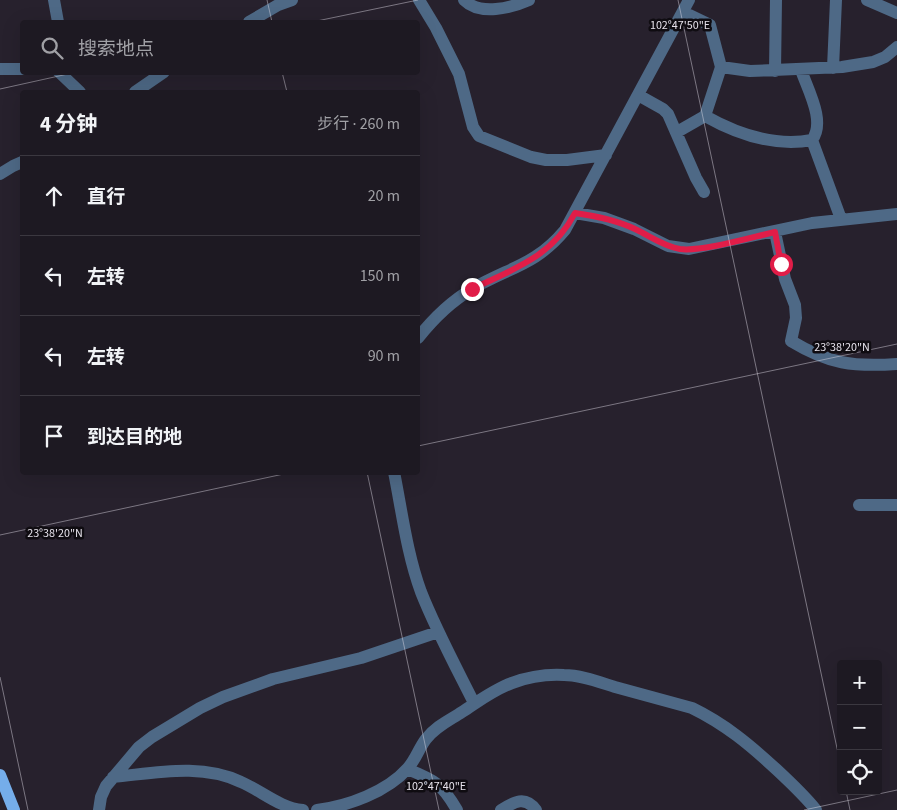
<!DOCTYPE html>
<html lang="zh">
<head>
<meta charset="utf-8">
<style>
	:root { --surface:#1d1922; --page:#2a262f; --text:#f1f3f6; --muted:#a0a0a5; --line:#3b3840 }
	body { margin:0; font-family:"Source Sans 3","Noto Sans SC",sans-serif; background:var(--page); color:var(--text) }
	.controls { position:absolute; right:15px; bottom:15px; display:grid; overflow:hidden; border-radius:5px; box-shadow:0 5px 20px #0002 }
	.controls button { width:45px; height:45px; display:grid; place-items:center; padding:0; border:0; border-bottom:1px solid var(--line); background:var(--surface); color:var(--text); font:25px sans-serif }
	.stop { position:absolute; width:15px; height:15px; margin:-11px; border:4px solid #e11d48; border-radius:50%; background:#fff }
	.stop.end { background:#e11d48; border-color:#fff; box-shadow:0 1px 5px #0008 }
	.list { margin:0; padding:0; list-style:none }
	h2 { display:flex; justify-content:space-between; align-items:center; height:65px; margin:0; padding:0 20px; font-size:21px }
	h2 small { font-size:16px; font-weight:400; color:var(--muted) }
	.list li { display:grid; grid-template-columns:32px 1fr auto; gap:15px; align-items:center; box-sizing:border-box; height:80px; padding:0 20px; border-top:1px solid var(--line) }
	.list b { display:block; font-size:19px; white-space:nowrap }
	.list em { font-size:16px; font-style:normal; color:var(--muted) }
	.icon { flex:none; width:28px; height:28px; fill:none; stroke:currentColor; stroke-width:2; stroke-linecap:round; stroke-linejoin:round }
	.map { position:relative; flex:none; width:897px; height:810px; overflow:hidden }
	.search { position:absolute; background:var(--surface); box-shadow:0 5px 20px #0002; left:20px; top:20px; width:400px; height:55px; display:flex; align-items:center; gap:12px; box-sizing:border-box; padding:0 18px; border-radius:5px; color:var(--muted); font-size:19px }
	.panel { position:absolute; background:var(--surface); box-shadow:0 5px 20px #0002; left:20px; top:90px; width:400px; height:385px; border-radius:5px }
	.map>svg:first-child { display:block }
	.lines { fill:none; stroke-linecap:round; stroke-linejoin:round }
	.minor { stroke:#4e6986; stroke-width:12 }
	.major { stroke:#75adea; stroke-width:12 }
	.route { stroke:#e11d48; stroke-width:6 }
	.ticks { fill:none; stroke:#e5e1ea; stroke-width:1; stroke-opacity:0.45 }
	.ticks-label { font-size:12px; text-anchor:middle; fill:#e5e1ea; stroke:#0f0c11; stroke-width:5; stroke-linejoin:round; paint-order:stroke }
</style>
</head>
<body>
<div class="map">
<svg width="897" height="810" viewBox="0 0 897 810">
	<rect width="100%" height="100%" fill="#27212d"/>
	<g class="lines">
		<path class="minor" d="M54,0l4,22
			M419,0l17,28 23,46 14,53 6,9 52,21 15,3h21l39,-5
			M464,0c16,16 47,8 65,0
			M867,0l30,13
			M249,22l29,-17 14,-5
			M721,67l29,4 92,-4 31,-5 12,-5 12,-10
			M833,68l3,-68
			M0,69h22
			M775,71l1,-71
			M59,72l21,20
			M135,92l29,-20
			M638,95l25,14 5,5 28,64 8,14
			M705,116c32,18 70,31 107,24 14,-18 -4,-50 -11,-70
			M677,132l28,-16 16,-49 -11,-42 -27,-13
			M812,140l29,79
			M0,174l13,-8 9,-4
			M575,213l29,5 30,11 34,17 21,3 123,-26 85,-9
			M775,232l10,47 10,26 1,13 -5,23c38,23 62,26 106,23
			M418,338c15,-19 32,-36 54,-49 37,-22 63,-23 93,-59l124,-230
			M394,472c8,40 13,82 27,120 15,38 35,75 53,111
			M859,505h38
			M407,769c28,11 35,15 50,41
			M113,777c43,-4 88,-14 128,5 21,9 39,26 62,28
			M99,810l2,-13 5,-11 33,-39 13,-10 48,-29 23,-11 50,-18 88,-21 77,-26
			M317,810c31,-4 70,-18 91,-42 8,-9 11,-20 18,-29 10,-13 24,-19 36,-27 17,-11 31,-22 50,-29 16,-6 34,-9 52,-8 17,0 35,7 51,12 26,7 52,14 77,21 33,16 58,37 84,61 14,13 28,26 40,41
			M501,810c13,-8 24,-15 35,0"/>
		<path class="major" d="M0,775l14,35"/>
	</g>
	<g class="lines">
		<path class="route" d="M472,289c42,-20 81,-33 103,-76 21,3 41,7 60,16 15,7 28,17 45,20 22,3 72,-12 95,-17l6,32"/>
	</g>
	<path class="ticks" d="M267,0l5,22M678,0l163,767M312,22l106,-22M282,72l5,20M0,89l77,-17M418,446l479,-102M367,472l72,338M0,535l293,-63M0,677l28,133M846,791l4,19M804,810l93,-20"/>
	<g class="ticks-label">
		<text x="680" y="29">102°47'50"E</text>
		<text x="842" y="351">23°38'20"N</text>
		<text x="55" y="537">23°38'20"N</text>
		<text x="436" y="790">102°47'40"E</text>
	</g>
</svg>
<div class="controls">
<button>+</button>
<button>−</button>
<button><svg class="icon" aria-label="locate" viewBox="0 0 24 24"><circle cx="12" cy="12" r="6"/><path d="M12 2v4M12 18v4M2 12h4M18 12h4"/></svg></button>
</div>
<div class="stop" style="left:781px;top:264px"></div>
<div class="stop end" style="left:472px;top:289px"></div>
<div class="search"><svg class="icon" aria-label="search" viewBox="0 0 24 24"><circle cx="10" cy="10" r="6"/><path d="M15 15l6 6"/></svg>搜索地点</div>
<section class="panel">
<h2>4 分钟<small>步行 · 260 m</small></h2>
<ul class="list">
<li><svg class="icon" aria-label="ahead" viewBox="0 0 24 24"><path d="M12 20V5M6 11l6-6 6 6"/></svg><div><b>直行</b></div><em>20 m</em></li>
<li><svg class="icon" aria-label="left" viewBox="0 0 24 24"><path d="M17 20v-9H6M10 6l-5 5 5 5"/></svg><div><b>左转</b></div><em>150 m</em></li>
<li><svg class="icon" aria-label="left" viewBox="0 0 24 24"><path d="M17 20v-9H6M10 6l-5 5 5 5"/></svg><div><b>左转</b></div><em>90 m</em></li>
<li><svg class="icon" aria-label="arrive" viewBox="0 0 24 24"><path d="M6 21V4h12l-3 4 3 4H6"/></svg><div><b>到达目的地</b></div></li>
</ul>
</section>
</div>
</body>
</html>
